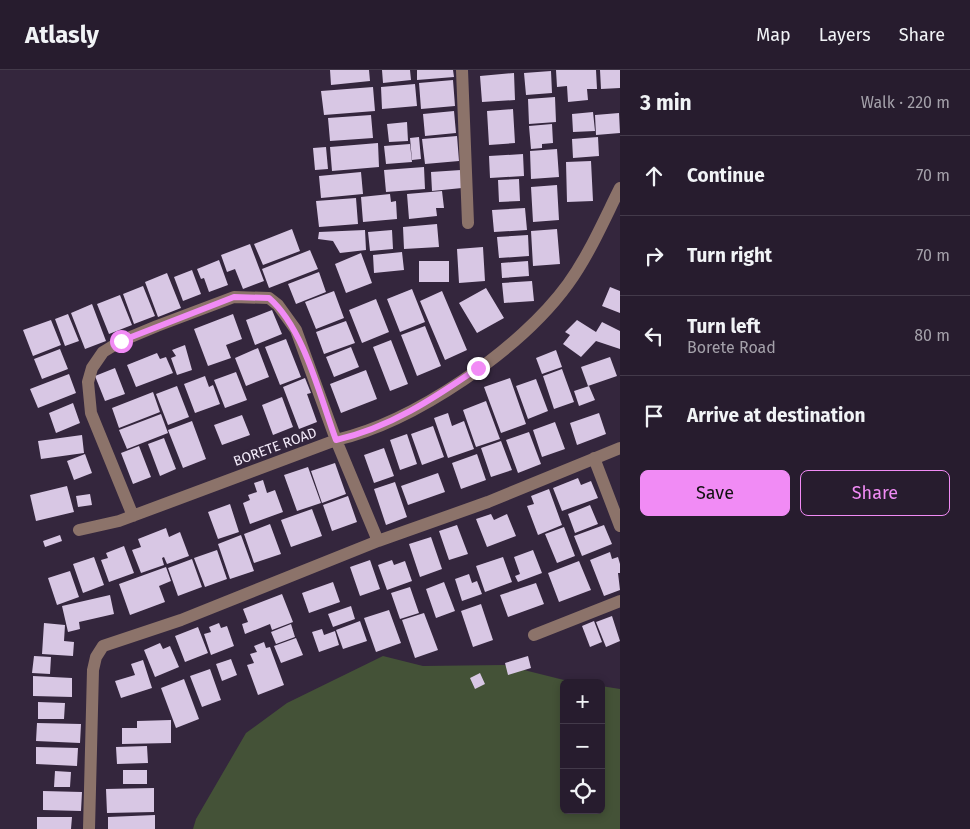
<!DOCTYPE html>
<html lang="en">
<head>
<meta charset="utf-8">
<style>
	:root { --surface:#271c2e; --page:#2f2536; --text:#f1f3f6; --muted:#a4a1aa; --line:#433a4a; --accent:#f18bf5 }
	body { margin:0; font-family:"Fira Sans",sans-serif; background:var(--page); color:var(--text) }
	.controls { position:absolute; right:15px; bottom:15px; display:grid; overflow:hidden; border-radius:8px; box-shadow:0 2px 8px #0003 }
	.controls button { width:45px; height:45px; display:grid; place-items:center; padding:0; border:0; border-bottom:1px solid var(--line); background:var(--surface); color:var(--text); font:25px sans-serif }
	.stop { position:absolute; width:15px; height:15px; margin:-11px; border:4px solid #f18bf5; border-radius:50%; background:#fff }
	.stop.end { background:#f18bf5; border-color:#fff; box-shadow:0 1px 5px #0008 }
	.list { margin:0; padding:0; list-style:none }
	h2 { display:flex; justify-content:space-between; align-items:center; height:65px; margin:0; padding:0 20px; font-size:21px }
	h2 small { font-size:16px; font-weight:400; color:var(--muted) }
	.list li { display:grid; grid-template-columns:32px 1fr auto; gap:15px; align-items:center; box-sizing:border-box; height:80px; padding:0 20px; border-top:1px solid var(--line) }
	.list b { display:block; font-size:19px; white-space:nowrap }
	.list p { margin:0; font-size:16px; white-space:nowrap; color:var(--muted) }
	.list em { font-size:16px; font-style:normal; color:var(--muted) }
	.actions { display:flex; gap:10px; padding:15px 20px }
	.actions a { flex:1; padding:11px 0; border:1px solid var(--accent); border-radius:8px; text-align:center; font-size:18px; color:var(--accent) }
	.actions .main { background:var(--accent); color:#111 }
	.icon { flex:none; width:28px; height:28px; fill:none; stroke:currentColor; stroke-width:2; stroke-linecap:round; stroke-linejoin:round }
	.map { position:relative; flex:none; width:620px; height:759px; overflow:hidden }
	header { display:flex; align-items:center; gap:30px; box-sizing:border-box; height:70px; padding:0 25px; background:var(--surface); border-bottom:1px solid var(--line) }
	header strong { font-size:24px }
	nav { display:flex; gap:28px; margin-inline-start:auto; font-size:18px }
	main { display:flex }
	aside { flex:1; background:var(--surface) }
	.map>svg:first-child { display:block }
	.green { fill:#445237 }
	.building { fill:#d8c7e4 }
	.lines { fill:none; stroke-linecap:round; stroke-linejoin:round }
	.minor { stroke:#8c736a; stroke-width:12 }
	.route { stroke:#f18bf5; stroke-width:6 }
	.labels { text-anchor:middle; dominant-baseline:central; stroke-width:5; stroke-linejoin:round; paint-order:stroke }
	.street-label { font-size:14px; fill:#f3ebfa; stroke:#34263d }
</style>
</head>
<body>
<header>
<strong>Atlasly</strong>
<nav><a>Map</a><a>Layers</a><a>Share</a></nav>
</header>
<main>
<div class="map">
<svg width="620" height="759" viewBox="0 0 620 759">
	<rect width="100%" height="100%" fill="#34263d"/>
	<path class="green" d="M383,586l40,10 81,-1 72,18h-12v127h37v-124l19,3v140h-427l3,-10 50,-86 41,-30z"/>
	<path class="building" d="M330,0h39l1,11 -39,4z
		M382,0h28l1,10 -28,3z
		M417,0h36l1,7 -37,3z
		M556,0h40l1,19h-10l1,11 -20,2 -1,-16 -10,1z
		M600,0h20v18l-19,1z
		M551,1l1,22 -26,2 -2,-22z
		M514,3l1,27 -33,2 -2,-26z
		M453,10l2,26 -34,3 -2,-26z
		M415,14l2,22 -35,3 -1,-22z
		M373,17l2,24 -51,4 -3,-24z
		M555,27l1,25 -27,2 -1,-25z
		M513,39l2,34 -26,2 -2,-34z
		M454,41l2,22 -31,3 -2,-22z
		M593,42l2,19 -22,1 -1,-18z
		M619,43l1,20 -24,2 -1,-20z
		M371,45l2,23 -43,3 -2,-23z
		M407,52l1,19 -19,1 -2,-18z
		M552,54l1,19 -11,1v4l-11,1 -2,-23z
		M457,66l2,25 -34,3 -3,-25z
		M419,67l2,22 -9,1 -2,-22z
		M598,67l1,19 -26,2 -1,-19z
		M378,73l1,24 -47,4 -2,-24z
		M410,74l2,18 -26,2 -2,-18z
		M326,77l2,22 -13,1 -2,-22z
		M557,79l2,28 -28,2 -1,-28z
		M523,84l1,22 -34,2 -1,-22z
		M591,91l2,40 -26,1 -1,-40z
		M424,97l1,22 -39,3 -2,-22z
		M461,100l1,18 -30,3 -1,-19z
		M361,102l2,22 -42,4 -2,-22z
		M519,109l1,22 -21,1 -1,-22z
		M557,115l2,35 -26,2 -2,-35z
		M442,121l2,17h-8l1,8 -28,3 -2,-25z
		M390,124l1,8 5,-1 1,18 -34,3 -2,-25z
		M356,128l2,26 -39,3 -3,-26z
		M525,138l2,22 -33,2 -2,-22z
		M437,154l2,23 -35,2 -1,-22z
		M292,159l8,22 -37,14 -9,-21z
		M557,159l3,35 -27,2 -2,-35z
		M365,160l1,20 -26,3 -7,-12 -15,-2 1,-7z
		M392,160l1,19 -23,2 -2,-19z
		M528,165l1,21 -30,2 -2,-21z
		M250,174l14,37 -21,8 -8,-20 -8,3 -6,-17z
		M483,177l2,34 -26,2 -2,-34z
		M310,180l8,19 -49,19 -7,-19z
		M402,182l2,18 -30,3 -1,-18z
		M361,183l11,30 -26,10 -11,-29z
		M219,190l9,25 -19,7 -5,-14 -3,1 -4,-10z
		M419,191h30v21h-30z
		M528,191l1,15 -27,2 -1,-15z
		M192,200l9,24 -18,7 -9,-24z
		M319,202l7,20 -30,12 -8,-20z
		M167,203l14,35 -23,9 -13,-35z
		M532,211l2,20 -30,2 -2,-20z
		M143,216l12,30 -21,8 -11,-30z
		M610,217l10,4v22l-18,-7z
		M486,218l18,30 -27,15 -18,-30z
		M412,219l13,33 -25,10 -13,-33z
		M334,221l10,27 -28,11 -11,-27z
		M442,221l25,59 -22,10 -25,-59z
		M120,225l12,30 -23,9 -12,-30z
		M376,229l13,33 -27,11 -13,-33z
		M92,234l14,37 -21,8 -14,-36z
		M272,240l10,24 -27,11 -9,-25z
		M68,244l11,27 -14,5 -10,-27z
		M233,244l9,25 -16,6 5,13 -23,8 -14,-37z
		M51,250l10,25 -28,11 -10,-26z
		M577,250l19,12 6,-10 18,9v18l-24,-8 -15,16 -18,-13 7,-9 -5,-3z
		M346,251l9,22 -31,11 -8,-22z
		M425,256l16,40 -24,10 -16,-41z
		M286,269l15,38 -21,8 -15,-38z
		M391,270l17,44 -18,7 -17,-44z
		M185,275l7,25 -15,5 -6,-17 5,-2 -4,-6z
		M351,277l8,20 -25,10 -8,-20z
		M258,278l11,29 -23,9 -11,-28z
		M60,279l8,20 -26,10 -8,-20z
		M556,280l6,17 -20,7 -6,-16z
		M157,283l3,6 6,-2 7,16 -37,14 -9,-22z
		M610,287l7,19 -29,10 -7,-19z
		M115,298l10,26 -20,7 -10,-25z
		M562,299l12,33 -20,7 -11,-33z
		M366,300l11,29 -36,14 -11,-29z
		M236,302l11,28 -22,8 -11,-28z
		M69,304l7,19 -38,15 -8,-19z
		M205,306l4,11 4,-2 7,19 -25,9 -11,-29z
		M305,308l6,15 -4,1 10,28 -18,7 -16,-42z
		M510,308l16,46 -25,9 -17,-46z
		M536,309l12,32 -20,8 -12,-33z
		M177,316l12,31 -21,8 -12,-31z
		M589,316l6,14 -16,6 -5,-15z
		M153,322l7,20 -41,16 -7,-20z
		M282,327l11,30 -20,8 -11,-30z
		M486,331l14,38 -24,8 -13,-37z
		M73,333l7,20 -24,10 -7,-20z
		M448,343l4,13 12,-5 10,28 -26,9 -14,-40z
		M599,343l7,21 -29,11 -7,-22z
		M161,344l7,19 -41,16 -8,-19z
		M242,345l8,20 -28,10 -8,-20z
		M192,351l14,38 -23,9 -15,-38z
		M555,352l10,27 -23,8 -9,-27z
		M433,356l11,31 -22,8 -11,-31z
		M529,362l12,32 -23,9 -12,-33z
		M407,364l10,30 -17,6 -10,-30z
		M82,365l2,18 -43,6 -3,-18z
		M164,368l12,31 -16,7 -12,-32z
		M501,371l11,29 -21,7 -10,-29z
		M139,376l12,31 -18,7 -12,-31z
		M384,378l10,28 -20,7 -10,-28z
		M85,384l7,19 -18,7 -7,-19z
		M477,384l9,26 -25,9 -9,-26z
		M335,393l11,31 -24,9 -11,-32z
		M308,397l13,36 -24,8 -13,-36z
		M438,403l7,19 -37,13 -7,-19z
		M578,408l3,7 10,-4 7,17 -36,13 -9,-23z
		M263,410l4,13 8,-3 8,22 -33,12 -7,-21 7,-3 -2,-5 9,-3 -3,-9z
		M395,412l12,35 -21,8 -12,-36z
		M67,416l7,26 -38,9 -6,-26z
		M549,419l13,36 -24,10 -11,-29 7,-2 -3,-8z
		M90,424l2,11 -14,2 -2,-11z
		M348,426l9,26 -25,9 -9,-26z
		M230,434l9,28 -21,7 -10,-27z
		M590,435l8,19 -23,9 -7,-19z
		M312,439l10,27 -31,11 -10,-27z
		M491,444l3,6 13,-6 9,22 -29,11 -11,-28z
		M270,454l11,30 -27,9 -10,-29z
		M457,455l11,29 -19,6 -10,-29z
		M604,455l8,19 -30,12 -8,-20z
		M564,457l11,29 -18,7 -12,-29z
		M166,458l3,9 11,-5 9,24 -22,8 -3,-7 -2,1 2,7 -23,8 -9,-23 9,-3 -3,-8z
		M60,465l2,6 -17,6 -2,-6z
		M241,465l13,36 -24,8 -12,-35z
		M431,467l11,32 -22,8 -11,-33z
		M124,476l10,27 -25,9 -8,-22 7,-2 -2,-5z
		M217,480l10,29 -22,8 -11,-29z
		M533,480l9,23 -24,9 -3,-6 5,-2 -6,-17z
		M610,482l2,7 6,-2 2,7v9h-2l2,17 -16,6 -14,-36z
		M94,487l10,28 -21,8 -10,-29z
		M503,487l9,25 -27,10 -9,-26z
		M192,489l10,28 -24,9 -10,-28z
		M370,490l10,29 -20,7 -10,-29z
		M392,490l2,5 11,-4 7,20 -25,9 -9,-25z
		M579,491l12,29 -32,12 -11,-29z
		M166,497l5,14 -12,5 6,16 -35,13 -11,-31z
		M70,501l9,26 -22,8 -9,-27z
		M469,504l3,9 5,-2 5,13 -20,7 -7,-22z
		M333,512l7,20 -31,11 -7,-20z
		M444,512l11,29 -19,7 -10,-29z
		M536,513l8,21 -36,13 -8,-22z
		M410,517l9,26 -19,6 -9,-26z
		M282,524l11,28 -21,8 -2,-6 -25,10 -3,-10 6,-2 -5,-13z
		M110,525l4,19 -35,8 1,7 -12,3 -6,-26z
		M481,534l12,36 -20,7 -12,-36z
		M351,536l4,13 -22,8 -5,-13z
		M389,540l12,33 -25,9 -12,-34z
		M424,543l14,37 -23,8 -13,-38z
		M612,546l8,25 -14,6 -10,-25z
		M360,551l7,20 -24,8 -7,-19z
		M594,551l8,21 -12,5 -8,-21z
		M44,553l21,2 -1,16 10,1 -1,14 -31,-2z
		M219,553l2,5 6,-2 7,20 -23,9 -7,-21 7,-2 -2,-5z
		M291,554l4,13 -19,7 -5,-12z
		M198,557l10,26 -23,9 -10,-26z
		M322,559l2,6 11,-4 4,14 -20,7 -7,-20z
		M296,568l7,17 -22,8 -7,-17z
		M264,572l2,6 4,-1 14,38 -26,10 -11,-30 7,-2 -4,-9 7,-2 -3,-6z
		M160,573l3,6 7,-3 9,21 -24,10 -11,-27z
		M34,586l17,1 -1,17 -18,-1z
		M528,586l3,12 -23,7 -3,-12z
		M231,589l6,16 -15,6 -6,-17z
		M143,590l9,28 -31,10 -6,-17 20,-6 -4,-11z
		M210,599l11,31 -19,7 -12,-31z
		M480,603l5,11 -10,5 -5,-11z
		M33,606l39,2v19l-39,-1z
		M184,609l15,40 -23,9 -15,-40z
		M38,632l27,1 -1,16h-26z
		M171,650v23l-49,1v-16h15v-7z
		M37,653l44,1 -1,19 -44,-2z
		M147,676l1,17 -31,1 -1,-17z
		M36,677l42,1 -1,18 -41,-2z
		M123,700h24v14h-24z
		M55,701l16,1 -1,15h-16z
		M154,718v24l-47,1 -1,-24z
		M43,721l39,1 -1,19 -38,-1z
		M155,745v14h-47v-12z
		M37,747h35l-1,12h-34z"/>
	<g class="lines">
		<path class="minor" d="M462,0l6,153
			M594,388l26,68
			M133,446l-42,-103 -3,-31 4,-14 11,-16 18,-11 36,-15 77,-29 35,1 9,7 18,25 40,110 42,101
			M79,460l40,-9 217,-81c78,-18 184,-90 232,-156 21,-29 36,-64 52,-96
			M534,565l86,-34
			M89,759l4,-159 3,-13 7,-11 78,-26 197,-79 110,-39 132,-54"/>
	</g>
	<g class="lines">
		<path class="route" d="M121,271l113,-44 35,1c35,30 51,99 67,142 53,-12 97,-41 142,-72"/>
	</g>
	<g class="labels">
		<g class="street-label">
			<text transform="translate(275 377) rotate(-20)">BORETE ROAD</text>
		</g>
	</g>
</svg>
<div class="controls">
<button>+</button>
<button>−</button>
<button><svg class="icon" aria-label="locate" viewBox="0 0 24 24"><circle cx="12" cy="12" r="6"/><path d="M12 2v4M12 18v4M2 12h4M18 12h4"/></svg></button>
</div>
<div class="stop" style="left:121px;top:271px"></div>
<div class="stop end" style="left:478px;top:298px"></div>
</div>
<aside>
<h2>3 min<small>Walk · 220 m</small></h2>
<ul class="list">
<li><svg class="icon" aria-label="ahead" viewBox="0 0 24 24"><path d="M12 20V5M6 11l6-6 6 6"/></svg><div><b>Continue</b></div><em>70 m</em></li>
<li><svg class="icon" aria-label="right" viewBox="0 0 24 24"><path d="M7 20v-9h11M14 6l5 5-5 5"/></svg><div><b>Turn right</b></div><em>70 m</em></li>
<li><svg class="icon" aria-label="left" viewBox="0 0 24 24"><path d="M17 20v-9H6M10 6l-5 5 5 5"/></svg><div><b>Turn left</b><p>Borete Road</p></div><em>80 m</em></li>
<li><svg class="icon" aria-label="arrive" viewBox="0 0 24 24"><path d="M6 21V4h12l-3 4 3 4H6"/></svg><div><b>Arrive at destination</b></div></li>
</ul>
<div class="actions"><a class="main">Save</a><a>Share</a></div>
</aside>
</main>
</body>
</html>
